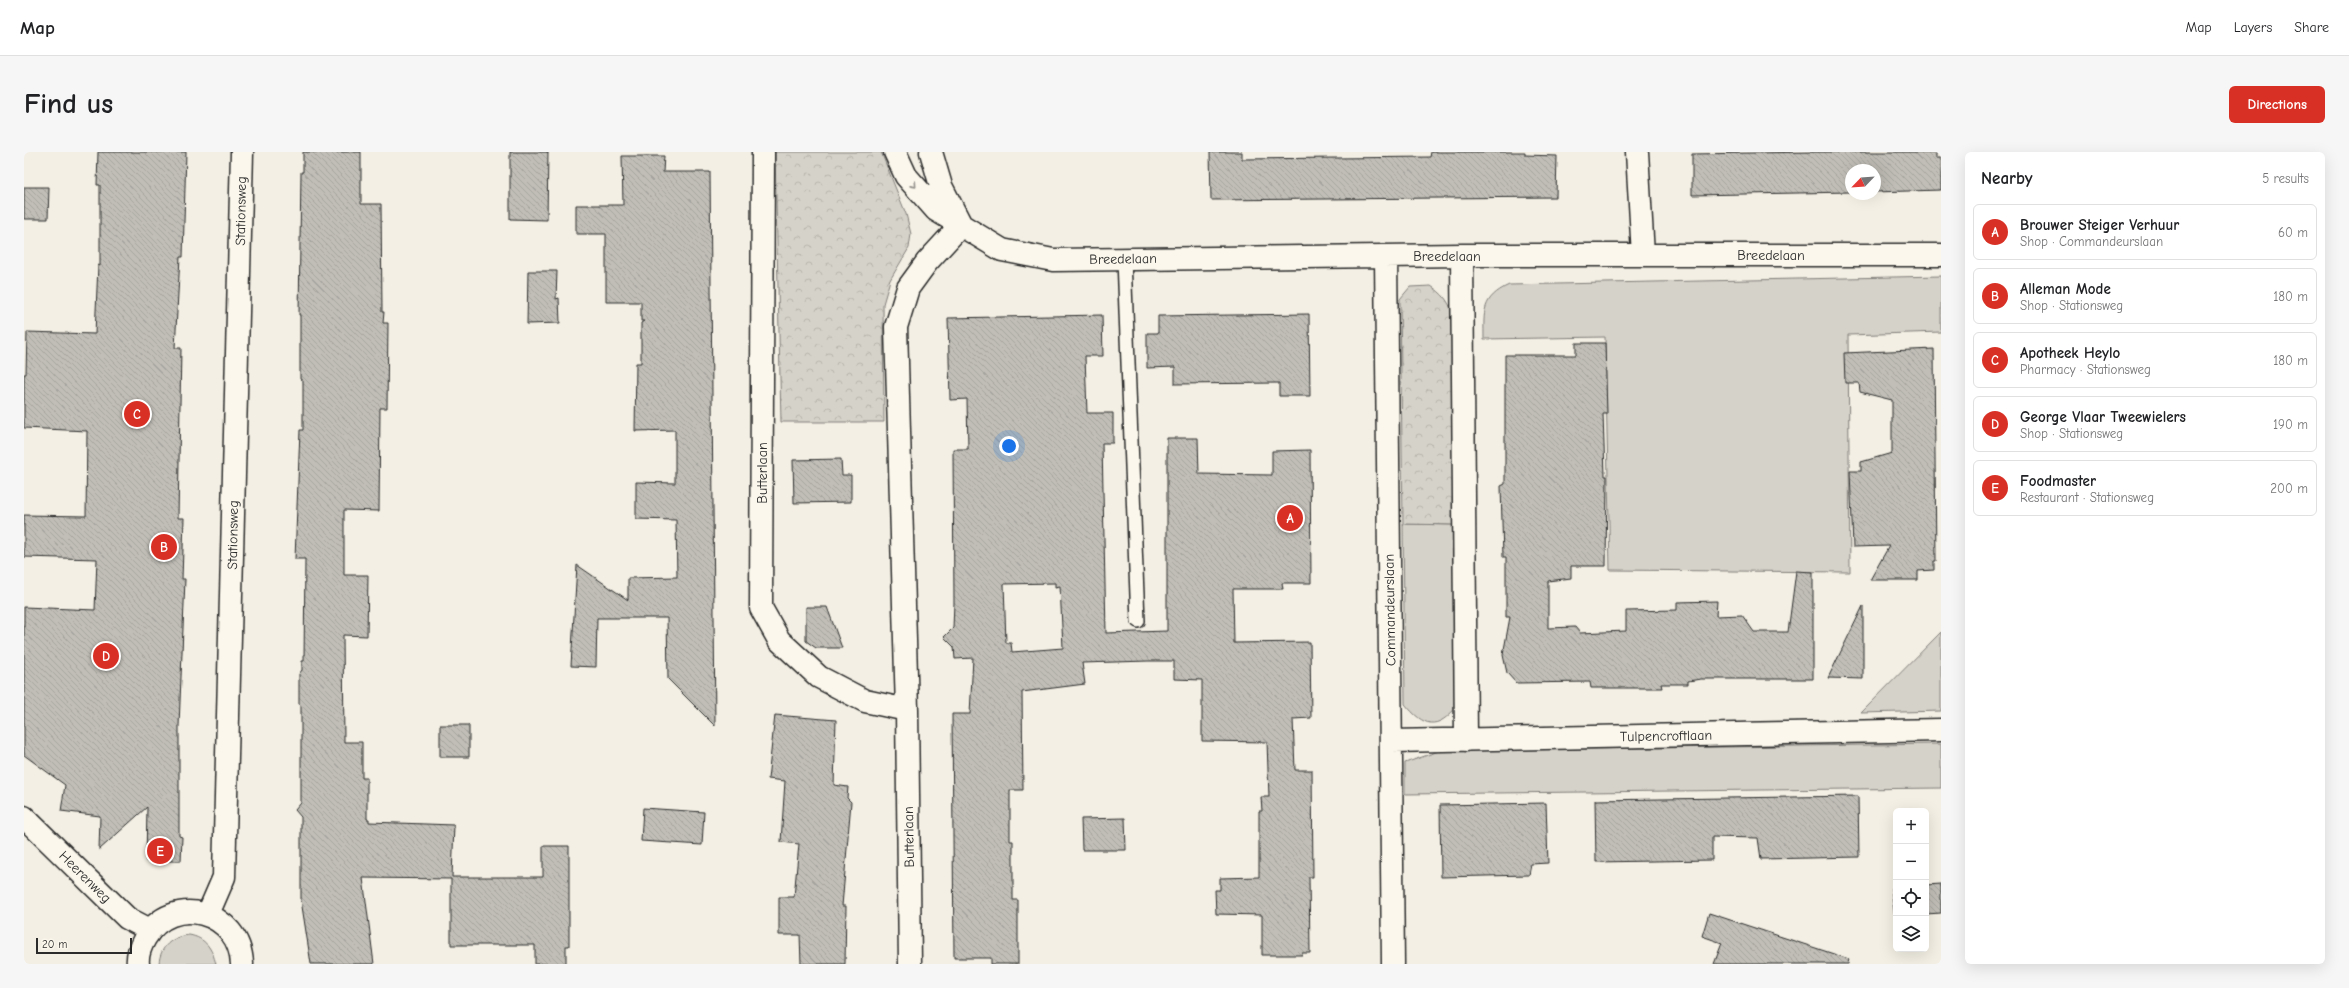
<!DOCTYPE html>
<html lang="en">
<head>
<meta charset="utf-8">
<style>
	:root { --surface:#fff; --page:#f6f6f6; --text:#202124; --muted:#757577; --line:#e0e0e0; --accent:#d93025 }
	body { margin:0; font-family:"Comic Neue",sans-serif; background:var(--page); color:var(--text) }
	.controls { position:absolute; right:12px; bottom:12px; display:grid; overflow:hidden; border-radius:6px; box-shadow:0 4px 16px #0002 }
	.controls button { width:36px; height:36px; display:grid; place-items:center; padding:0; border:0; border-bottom:1px solid var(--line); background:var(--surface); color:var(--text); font:20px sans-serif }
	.compass { position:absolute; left:1821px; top:12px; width:36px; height:36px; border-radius:50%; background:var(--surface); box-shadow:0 4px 16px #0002; rotate:245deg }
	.scale { position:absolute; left:12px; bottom:10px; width:96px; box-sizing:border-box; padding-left:4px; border:2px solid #2b2b2b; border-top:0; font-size:11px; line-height:14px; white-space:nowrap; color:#2b2b2b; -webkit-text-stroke:3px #fbf7ec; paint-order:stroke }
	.you { position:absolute; left:985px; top:294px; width:14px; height:14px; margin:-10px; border:3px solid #fff; border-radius:50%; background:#1a73e8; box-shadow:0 0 0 6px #1a73e833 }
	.badge { display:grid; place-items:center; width:26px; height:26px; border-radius:50%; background:var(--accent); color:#fff; font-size:13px; font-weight:700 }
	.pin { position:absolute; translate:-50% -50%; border:2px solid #fff; box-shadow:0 1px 4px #0006 }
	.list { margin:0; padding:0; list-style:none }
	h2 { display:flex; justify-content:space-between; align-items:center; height:52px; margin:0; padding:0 16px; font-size:17px }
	h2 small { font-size:13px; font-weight:400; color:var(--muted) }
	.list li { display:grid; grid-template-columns:26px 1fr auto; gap:12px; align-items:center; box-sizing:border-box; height:56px; margin:0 8px 8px; padding:0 8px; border:1px solid var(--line); border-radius:6px }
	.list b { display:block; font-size:15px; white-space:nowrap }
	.list p { margin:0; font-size:13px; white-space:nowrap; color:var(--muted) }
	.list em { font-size:13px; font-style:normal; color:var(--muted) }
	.icon { flex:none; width:22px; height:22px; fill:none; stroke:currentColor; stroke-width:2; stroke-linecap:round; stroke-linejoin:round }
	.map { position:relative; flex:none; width:1917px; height:812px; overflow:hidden; border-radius:6px }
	header { display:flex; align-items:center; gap:24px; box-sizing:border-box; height:56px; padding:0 20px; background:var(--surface); border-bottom:1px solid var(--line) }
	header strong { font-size:19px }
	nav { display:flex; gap:22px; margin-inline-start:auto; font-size:14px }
	.intro { display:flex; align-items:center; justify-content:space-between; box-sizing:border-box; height:96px; padding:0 24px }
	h1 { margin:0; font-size:28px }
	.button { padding:10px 18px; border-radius:6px; background:var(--accent); color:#fff; font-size:14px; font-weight:700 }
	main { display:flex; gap:24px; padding:0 24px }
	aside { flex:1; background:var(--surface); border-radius:6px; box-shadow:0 4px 16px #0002 }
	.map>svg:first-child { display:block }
	.green { fill:#d5d2c9; stroke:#807e7a }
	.forest { fill:url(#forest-crowns); stroke:#807e7a }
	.building { fill:url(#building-back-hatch); stroke:#2b2b2b; fill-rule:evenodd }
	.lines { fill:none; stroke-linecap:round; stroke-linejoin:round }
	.lane-casing { stroke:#2b2b2b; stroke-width:16 }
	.street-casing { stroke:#2b2b2b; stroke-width:25 }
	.secondary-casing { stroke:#2b2b2b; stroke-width:25 }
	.lane { stroke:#fbf7ec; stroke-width:13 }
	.street { stroke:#fbf7ec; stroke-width:22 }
	.secondary { stroke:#fbf7ec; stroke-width:22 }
	.oneway { stroke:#93918c }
	.labels { text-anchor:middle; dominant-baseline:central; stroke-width:3.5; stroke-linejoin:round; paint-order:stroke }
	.street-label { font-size:14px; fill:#2b2b2b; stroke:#fbf7ec }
</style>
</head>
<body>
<header>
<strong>Map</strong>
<nav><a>Map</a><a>Layers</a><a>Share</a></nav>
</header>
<div class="intro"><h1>Find us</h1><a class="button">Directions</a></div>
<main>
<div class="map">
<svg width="1917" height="812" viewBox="0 0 1917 812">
	<defs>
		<pattern id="forest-crowns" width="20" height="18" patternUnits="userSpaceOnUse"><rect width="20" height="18" fill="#d5d2c9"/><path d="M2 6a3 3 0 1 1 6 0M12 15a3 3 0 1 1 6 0" fill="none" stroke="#b7b4ad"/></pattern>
		<pattern id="building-back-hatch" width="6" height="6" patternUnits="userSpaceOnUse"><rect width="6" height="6" fill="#c0beb6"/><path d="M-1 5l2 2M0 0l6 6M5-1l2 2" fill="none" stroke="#a5a39d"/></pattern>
	</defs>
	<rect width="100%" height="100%" fill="#f3efe4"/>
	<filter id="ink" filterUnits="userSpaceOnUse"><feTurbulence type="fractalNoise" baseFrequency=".025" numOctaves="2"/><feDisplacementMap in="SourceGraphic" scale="8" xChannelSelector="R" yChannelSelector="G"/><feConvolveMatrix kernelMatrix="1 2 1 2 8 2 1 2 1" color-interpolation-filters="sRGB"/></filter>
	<g filter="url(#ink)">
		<path class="green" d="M1917,124v56l-93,3 2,237 -240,-2 -5,-233 -121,2c0,-27 -3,-41 25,-54z
			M1379,372l53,1 1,181c-20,25 -33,21 -52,-2z
			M1917,480v79l-80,2z
			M1917,592v44l-536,6v-31l34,-12z
			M165,783c17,3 23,14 27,29h-57c1,-18 13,-27 30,-29z"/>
		<path class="forest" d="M751,0h106l25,62 5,20 -2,14 -19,32 -7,24 1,118h-103z
			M1407,134c12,8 17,14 22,28l3,211 -53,-1 -3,-225 10,-12z"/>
		<path class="building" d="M74,0h88l-3,105h-3l-5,91h6l-3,170h6l-2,61h3l-6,147v110l3,1 -1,24h-35l1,-54 -48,43 1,-34 -39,-5 4,-26 -41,-30v-148l71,3 2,-51 -73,-2v-42l62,1 1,-85 -63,-3v-54h2l1,-42 68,2 3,-69 2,1v-81h-3z
			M279,0h58v52h20l1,108h2l-1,11h5l-1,85h-7l-1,103 -35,-1v65h24l-1,61 -24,-1 1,107h18v36h5v41h2v3l85,3 -2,52h91v-31h26v100h-3v18h-31v-19h-84v-66l-88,-1 11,86h-63l-10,-64v-83l-6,-7 6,-7v-97l-2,-2v-30l3,-4v-9h2l1,-102h-10l5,-129h3v-49l-3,-2v-64h-1l2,-143h2z
			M486,0h38l-1,68 -37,-1z
			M1186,0h32v7l188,-2 1,-5h94v3l32,1 -1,41 -345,3z
			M1790,0h122v6h5v32l-66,2v-22h-24v22l-159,3v-41z
			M598,4h42l-1,16h47l5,554 -47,-47 -1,-61h-70l-1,49 -25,-1 6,-101 51,35v-22l49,-1 -1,-57 -40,-1v-37l39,1v-53l-40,1 1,-68h5v-40l3,-2h-3v-19h-35v-68h-30v-29h47z
			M0,35h25l-1,32h-24z
			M504,119h29l-1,28 3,-1 1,25 -33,1z
			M1285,162l1,82h-31v-13l-104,1v-17l-28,1v-35h11v-17z
			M1078,163l1,41h-18l2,57h26v30h-11l4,190 61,-2v-193h31l1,36 73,1v-24l38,-1 1,133h-29l1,6h-50l1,54 76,-1 1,76 -18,1 2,51h17l1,107h-4l1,76h-8v2h-40v-40l-46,-1 -1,-24h5v-12l39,-1v-66h3l-1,-14h8l-2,-55 -65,-1v-61l-28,-1v-18h-26l-66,2 3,21 -63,8 1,98h-13v51h3v59h5v64h-27v-6h-37l-2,-244h18l3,-56 -18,1 -1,-12 -10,-10 9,-9 1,-25 -1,-154h15l-1,-50 -17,1 -2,-82zM1031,431v4l5,-1 3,62 -51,4 -1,-9h-5l-2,-59z
			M1552,191h29l2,71h-4l2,62h2l-1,90h-35v12l-23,3v47l27,-1 5,6 46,-2v-20l51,-1v-8l40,-1 -1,15 26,-1 12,17h34l8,-61 17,1v107h-112l-13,2v3h-27l1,4h-71l-1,-6 -74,1 -9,-10 -4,-18 7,-38h-4v-60h-3l-2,-71 4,-2v-129h71z
			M1910,197l2,212h-2v9l-16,1v9h-48l19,-34 -36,1 -3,-76h11v-9l31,-9v-53l-32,-8 -1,-9h-14l-1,-30z
			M817,307l1,16h9v27l-57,1 -1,-43z
			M1839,454v73l-35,-1z
			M782,455h21l15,41h-26l-10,-7z
			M751,563l61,5 -2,65 14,2 -1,11 4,4 -9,104h4l-1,58h-44l-1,-29h-21v-38h15l5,-53 -18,-2 4,-61 -17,-2z
			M416,573h29v32h-29z
			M1834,644l1,61 -98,2 -3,-21 -46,-1v23l-116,2 -1,-62z
			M1522,651l2,60 -17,1 -2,11 -88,2 -1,-72z
			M619,656l61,4 -2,33 -61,-4z
			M1101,666l1,32h-44l-1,-31z
			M1917,732v29l-15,1v-29z
			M1867,736h5v30h-1z
			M1685,761l140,46 -1,5h-134l8,-21 -20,-7z"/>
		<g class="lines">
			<g class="lane-casing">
				<path id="lane" d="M1100,107l14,362"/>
			</g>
			<g class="street-casing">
				<path id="street" d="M739,0l-2,456 18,32 40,37 46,24 42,9
					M871,0l11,24 30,34 66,40 51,10 409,-5h479
					M907,0l10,34 20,39
					M1613,0l6,103
					M1438,103l4,485
					M1362,104l7,708
					M1368,589l549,-11
					M0,665l103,101 23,12
					M886,812l-3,-254 -11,-383 12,-39 19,-26 34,-37"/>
			</g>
			<g class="secondary-casing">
				<path id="secondary" d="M184,762l16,-37 18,-725
					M114,812c-1,-8 3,-19 7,-26 27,-46 95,-27 97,26"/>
			</g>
			<use href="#lane" class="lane"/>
			<use href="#street" class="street"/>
			<use href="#secondary" class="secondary"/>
		</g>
		<defs><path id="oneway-chevron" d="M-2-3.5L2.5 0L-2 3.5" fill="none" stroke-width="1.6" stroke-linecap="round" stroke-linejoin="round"/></defs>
		<use class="oneway" href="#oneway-chevron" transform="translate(890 33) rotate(48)"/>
	</g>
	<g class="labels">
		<g class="street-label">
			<text transform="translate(217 59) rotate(-89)">Stationsweg</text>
			<text x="1747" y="103">Breedelaan</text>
			<text x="1423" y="104">Breedelaan</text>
			<text transform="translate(1099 107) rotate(-1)">Breedelaan</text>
			<text transform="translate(738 321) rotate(-90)">Butterlaan</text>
			<text transform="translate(209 383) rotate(-89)">Stationsweg</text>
			<text transform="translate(1366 458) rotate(-91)">Commandeurslaan</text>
			<text transform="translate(1642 584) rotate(-1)">Tulpencroftlaan</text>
			<text transform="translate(885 685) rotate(-91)">Butterlaan</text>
			<text transform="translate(61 725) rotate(45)">Heerenweg</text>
		</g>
	</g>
</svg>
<div class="controls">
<button>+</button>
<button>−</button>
<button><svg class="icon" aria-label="locate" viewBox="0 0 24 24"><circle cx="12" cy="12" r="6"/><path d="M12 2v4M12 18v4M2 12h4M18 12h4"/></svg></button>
<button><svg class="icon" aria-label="layers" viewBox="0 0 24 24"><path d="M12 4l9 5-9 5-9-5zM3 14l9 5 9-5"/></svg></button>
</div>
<svg class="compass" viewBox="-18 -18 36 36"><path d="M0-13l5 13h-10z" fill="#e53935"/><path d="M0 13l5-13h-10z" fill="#757577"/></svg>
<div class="scale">20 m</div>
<div class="you"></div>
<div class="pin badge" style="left:1266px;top:366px">A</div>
<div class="pin badge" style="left:140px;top:395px">B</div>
<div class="pin badge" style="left:113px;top:262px">C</div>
<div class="pin badge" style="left:82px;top:504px">D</div>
<div class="pin badge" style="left:136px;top:699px">E</div>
</div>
<aside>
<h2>Nearby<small>5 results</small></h2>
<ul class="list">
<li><span class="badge">A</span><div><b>Brouwer Steiger Verhuur</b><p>Shop · Commandeurslaan</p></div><em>60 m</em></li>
<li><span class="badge">B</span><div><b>Alleman Mode</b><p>Shop · Stationsweg</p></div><em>180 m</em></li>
<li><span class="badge">C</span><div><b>Apotheek Heylo</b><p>Pharmacy · Stationsweg</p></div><em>180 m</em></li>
<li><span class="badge">D</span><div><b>George Vlaar Tweewielers</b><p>Shop · Stationsweg</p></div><em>190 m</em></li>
<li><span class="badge">E</span><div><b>Foodmaster</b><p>Restaurant · Stationsweg</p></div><em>200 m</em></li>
</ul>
</aside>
</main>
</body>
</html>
